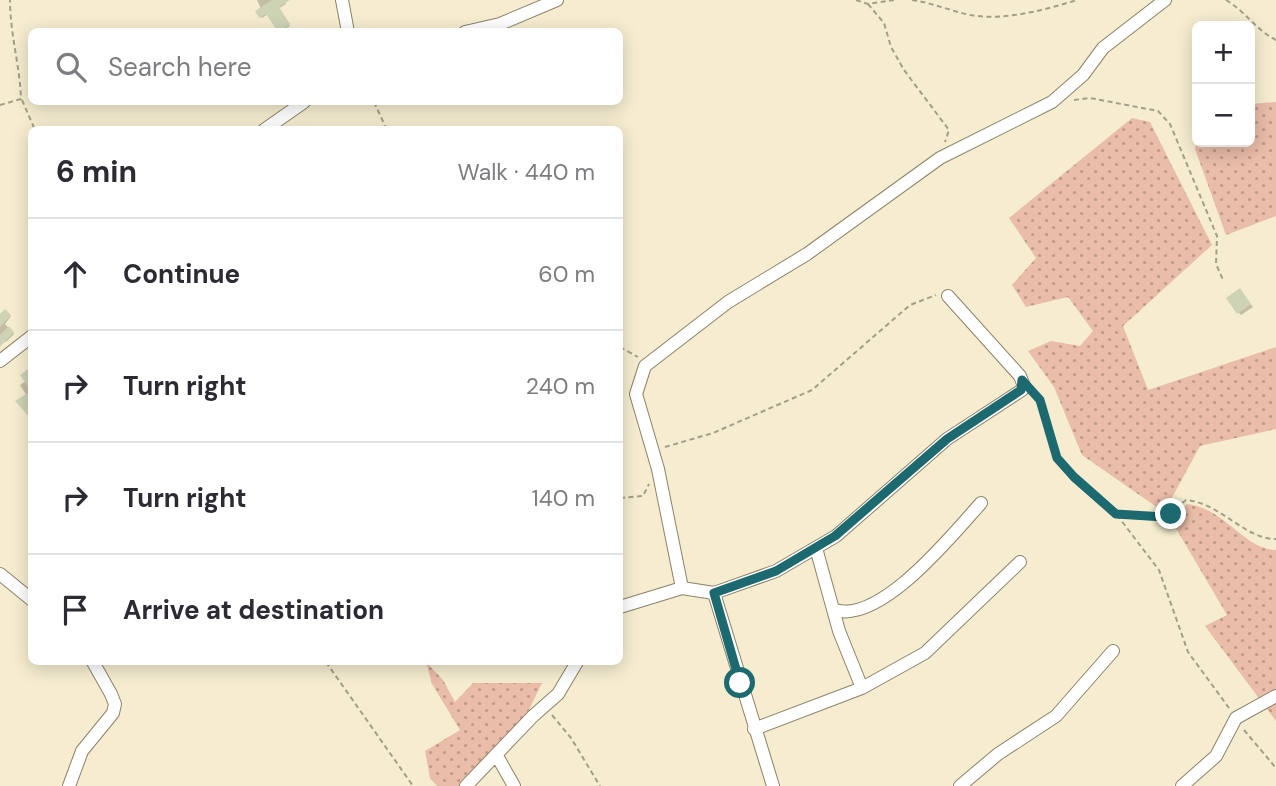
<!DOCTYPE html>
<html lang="en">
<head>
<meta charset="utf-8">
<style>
	:root { --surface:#fff; --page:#f7f7f7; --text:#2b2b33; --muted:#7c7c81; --line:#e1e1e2 }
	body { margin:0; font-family:"DM Sans",sans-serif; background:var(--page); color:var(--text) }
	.controls { position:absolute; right:21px; top:21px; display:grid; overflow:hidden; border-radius:10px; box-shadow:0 4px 18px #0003 }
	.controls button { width:63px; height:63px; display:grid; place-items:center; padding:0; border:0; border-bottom:2px solid var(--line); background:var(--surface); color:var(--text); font:35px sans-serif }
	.stop { position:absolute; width:21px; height:21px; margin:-16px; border:5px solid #1d6970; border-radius:50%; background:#fff }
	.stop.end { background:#1d6970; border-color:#fff; box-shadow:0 2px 7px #0008 }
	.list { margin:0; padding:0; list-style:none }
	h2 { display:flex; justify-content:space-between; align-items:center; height:91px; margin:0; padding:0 28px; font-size:30px }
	h2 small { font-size:23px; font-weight:400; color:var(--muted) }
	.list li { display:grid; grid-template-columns:46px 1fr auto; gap:21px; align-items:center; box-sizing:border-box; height:112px; padding:0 28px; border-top:2px solid var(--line) }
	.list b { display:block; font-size:26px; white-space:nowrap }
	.list em { font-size:23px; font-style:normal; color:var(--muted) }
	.icon { flex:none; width:38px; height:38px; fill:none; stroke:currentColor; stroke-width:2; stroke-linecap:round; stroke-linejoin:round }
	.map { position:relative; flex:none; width:1276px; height:786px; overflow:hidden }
	.search { position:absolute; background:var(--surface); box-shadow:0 4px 18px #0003; left:28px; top:28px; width:595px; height:77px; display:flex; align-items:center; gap:18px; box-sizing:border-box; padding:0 24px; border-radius:10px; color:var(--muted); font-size:26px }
	.panel { position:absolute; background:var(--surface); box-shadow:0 4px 18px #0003; left:28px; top:126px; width:595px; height:539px; border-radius:10px }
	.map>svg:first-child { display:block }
	.grass { fill:url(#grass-dots) }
	.shadow { fill:#0003 }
	.building { fill:#ced3b6 }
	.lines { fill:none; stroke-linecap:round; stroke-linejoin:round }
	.street-casing { stroke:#8b8268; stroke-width:14 }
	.path { stroke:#a49d88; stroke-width:2; stroke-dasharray:5 3.5; stroke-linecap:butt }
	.street { stroke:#fff; stroke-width:12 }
	.route { stroke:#1d6970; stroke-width:9 }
</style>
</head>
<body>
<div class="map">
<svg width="1276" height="786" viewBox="0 0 1276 786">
	<defs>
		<pattern id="grass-dots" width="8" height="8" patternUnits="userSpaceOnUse" patternTransform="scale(1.75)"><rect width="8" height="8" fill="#e9bda8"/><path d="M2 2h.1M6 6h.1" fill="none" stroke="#be9a89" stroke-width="1.8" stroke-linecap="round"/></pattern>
	</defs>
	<rect width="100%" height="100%" fill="#f6edd0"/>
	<path class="grass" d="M1276,102v114l-50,19 -31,-86 2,-9 53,2v-38z
		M1132,118l18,4 62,123 -89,81 25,64 128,-43v82l-76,17 -32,59 -10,3 -76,-53 -28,-68 -26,-36 23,-10 29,5 13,-15 -25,-34 -42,10 -14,-22 24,-27 -27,-40z
		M1187,504c38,4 56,45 89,46v171l-71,-95 22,-11 -56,-95z
		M426,662l17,18 12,22 18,-19h69l-18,37 -65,66h-22l-7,-8 -5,-27 35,-21 -28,-46z"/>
	<path class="shadow" d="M257,0h27l2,4 -8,5 12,17 -11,6 -11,-18 -6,4 -5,-7 4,-2z
		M1242,293l11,14 -12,8 -2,-2z
		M5,311l6,5 -6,8 9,10 -8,8 -6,-6v-19z
		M32,370v47l-5,-21 -7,-11 6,-4z"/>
	<path class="building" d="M272,0h18l-11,7 11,17 -12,8 -12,-18 -7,4 -4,-7z
		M1240,288l11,16 -14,10 -11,-16z
		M5,309l6,6 -11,12v-13z
		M9,326l5,6 -14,15v-12z
		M32,366v54l-17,-19 16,-10 -11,-16z"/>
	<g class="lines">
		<g class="street-casing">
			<path id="street" d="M342,0l6,32
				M465,32l35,-8 57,-24
				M264,130l40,-28
				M0,361l32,-25
				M0,574l32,26
				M682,588l32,5 62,-22 60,-35 111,-97 75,-49 2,-4 -4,-10 -72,-80
				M714,593l59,193
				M620,607l62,-19 -24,-119 -22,-75 9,-28 83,-64 79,-48 133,-96 112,-56 31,-27 20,-27 62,-48
				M835,610c46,14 118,-76 146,-107
				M862,688l63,-35 95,-91
				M754,729l108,-41 -23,-57 -23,-83
				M497,756l17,30
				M69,786l13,-35 31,-38 2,-9 -4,-10 -18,-32
				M466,786l67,-70 25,-22 19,-32
				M960,786l38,-32 58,-38 57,-65
				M1182,786l34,-30 20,-38 40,-22"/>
		</g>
		<path class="path" d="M856,0l12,4 26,-4
			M912,0c21,3 39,11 58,15 35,6 74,-5 107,-15
			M1226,0c20,12 30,30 50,40
			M868,4l16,19 7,24 13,23 45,60 -4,12
			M22,100l13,30
			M1074,100l16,-2 68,13 12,13 47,112 -1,28 8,18
			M374,102l13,28
			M0,105l21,-6c-1,-33 -11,-65 -11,-99
			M620,347l18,10
			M1034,394l5,6 18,58 59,56 48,3 22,-17c35,3 58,39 90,39
			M665,447l48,-14 99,-43 98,-85 26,-10
			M620,498l23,-2 6,-12
			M1117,515l42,55 29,82 41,56
			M326,662l87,124
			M552,715l19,23 29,48
			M1244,730l32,38"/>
		<use href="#street" class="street"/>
	</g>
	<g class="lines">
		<path class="route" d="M740,683l-26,-90 62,-22 59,-35 112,-97 74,-49 1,-10 18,20 17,58 17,19 42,37 48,3 7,-3"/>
	</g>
</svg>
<div class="controls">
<button>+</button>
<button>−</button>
</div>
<div class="stop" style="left:740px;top:683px"></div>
<div class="stop end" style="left:1171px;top:514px"></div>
<div class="search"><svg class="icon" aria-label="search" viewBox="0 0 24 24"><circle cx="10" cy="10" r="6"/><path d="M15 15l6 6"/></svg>Search here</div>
<section class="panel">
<h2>6 min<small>Walk · 440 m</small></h2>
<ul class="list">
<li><svg class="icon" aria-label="ahead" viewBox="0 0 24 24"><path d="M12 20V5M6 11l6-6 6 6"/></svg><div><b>Continue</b></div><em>60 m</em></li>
<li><svg class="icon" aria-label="right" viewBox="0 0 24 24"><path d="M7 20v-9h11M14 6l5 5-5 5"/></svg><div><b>Turn right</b></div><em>240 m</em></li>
<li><svg class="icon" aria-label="right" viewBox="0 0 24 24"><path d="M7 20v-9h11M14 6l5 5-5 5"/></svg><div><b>Turn right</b></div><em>140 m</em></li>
<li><svg class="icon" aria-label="arrive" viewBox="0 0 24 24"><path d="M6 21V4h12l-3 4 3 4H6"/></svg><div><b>Arrive at destination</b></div></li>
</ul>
</section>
</div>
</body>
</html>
